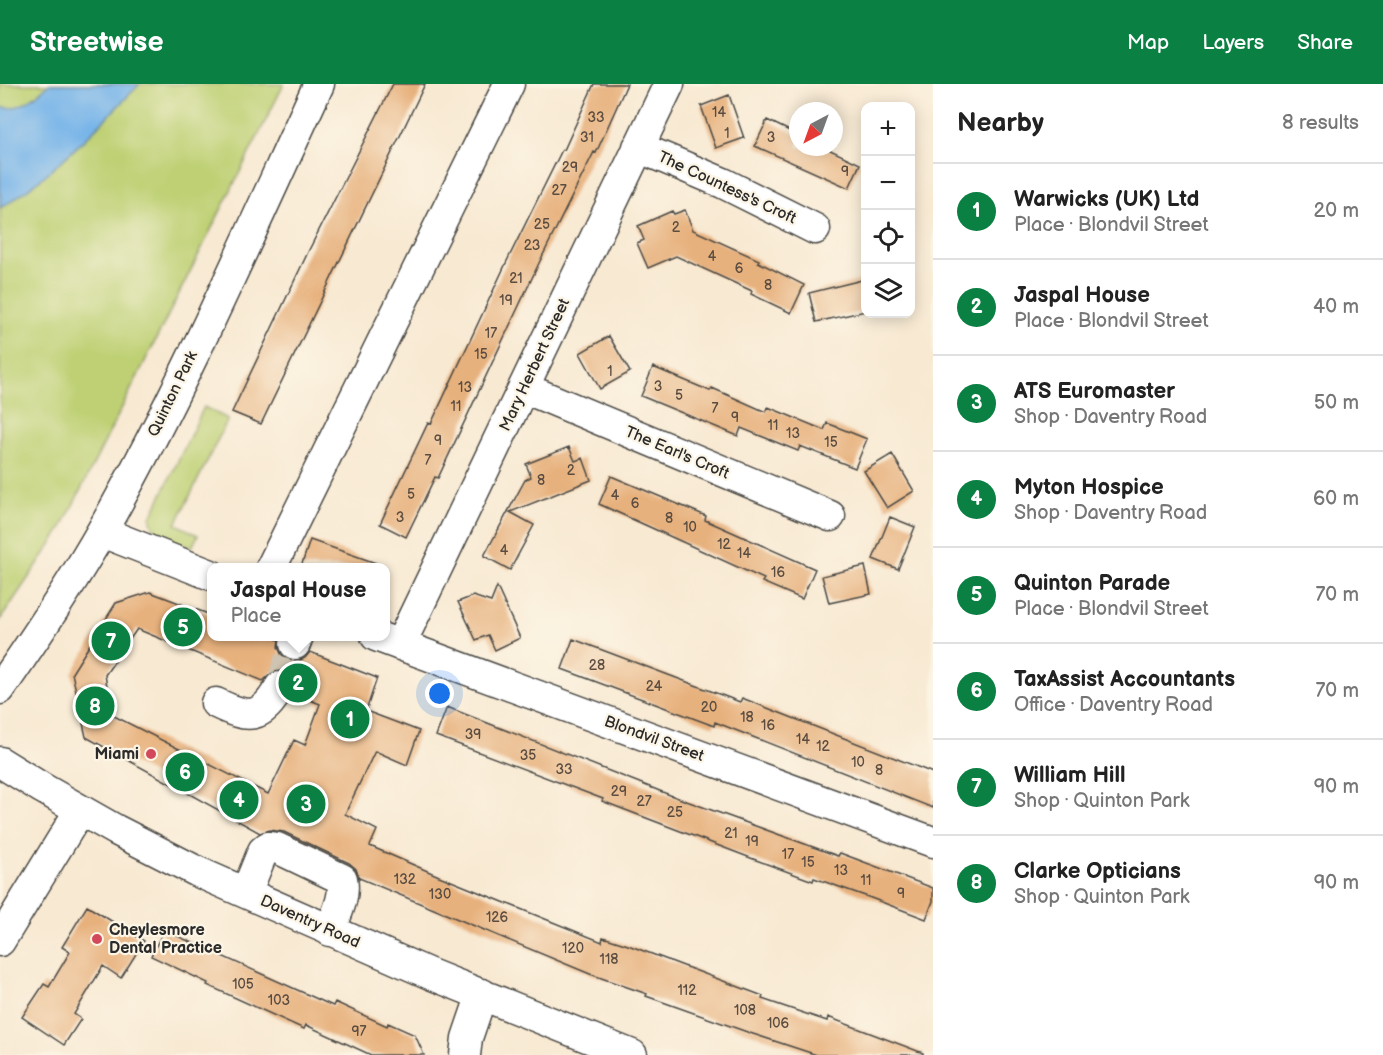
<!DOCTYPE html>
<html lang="en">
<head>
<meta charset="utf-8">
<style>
	:root { --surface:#fff; --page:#f6f6f6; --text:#222; --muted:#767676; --line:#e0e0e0; --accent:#0b8043 }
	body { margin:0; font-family:"Balsamiq Sans",sans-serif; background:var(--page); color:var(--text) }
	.controls { position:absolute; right:18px; top:18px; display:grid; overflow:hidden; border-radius:12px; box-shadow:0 3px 15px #0003 }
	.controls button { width:54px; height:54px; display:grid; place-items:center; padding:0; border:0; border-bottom:2px solid var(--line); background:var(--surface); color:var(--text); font:30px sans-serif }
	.compass { position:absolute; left:789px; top:18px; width:54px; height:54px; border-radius:50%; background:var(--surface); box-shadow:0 3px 15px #0003; rotate:221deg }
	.you { position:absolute; left:440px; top:610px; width:21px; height:21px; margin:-15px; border:4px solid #fff; border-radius:50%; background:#1a73e8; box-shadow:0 0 0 9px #1a73e833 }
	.badge { display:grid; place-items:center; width:39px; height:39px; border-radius:50%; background:var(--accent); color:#fff; font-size:20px; font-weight:700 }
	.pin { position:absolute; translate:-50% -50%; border:3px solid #fff; box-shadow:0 2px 6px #0006 }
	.popup { position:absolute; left:207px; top:479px; width:183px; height:78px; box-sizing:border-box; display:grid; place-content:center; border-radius:12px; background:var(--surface); filter:drop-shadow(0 2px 4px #0005); font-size:20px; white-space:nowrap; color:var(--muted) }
	.popup b { font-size:22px; color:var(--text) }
	.popup::after { content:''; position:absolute; left:50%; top:100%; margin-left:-12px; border:12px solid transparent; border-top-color:var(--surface) }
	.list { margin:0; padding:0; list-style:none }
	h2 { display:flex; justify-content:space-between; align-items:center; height:78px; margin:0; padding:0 24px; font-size:26px }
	h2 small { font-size:20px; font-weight:400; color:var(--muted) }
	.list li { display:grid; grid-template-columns:39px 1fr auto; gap:18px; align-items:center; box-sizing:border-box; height:96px; padding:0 24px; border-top:2px solid var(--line) }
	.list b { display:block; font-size:22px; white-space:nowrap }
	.list p { margin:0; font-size:20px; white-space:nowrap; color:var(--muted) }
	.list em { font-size:20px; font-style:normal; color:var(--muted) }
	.icon { flex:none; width:33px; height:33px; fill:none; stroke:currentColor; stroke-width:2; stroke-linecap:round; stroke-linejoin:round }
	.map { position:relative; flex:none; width:933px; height:971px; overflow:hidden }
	header { display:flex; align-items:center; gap:36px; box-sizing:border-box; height:84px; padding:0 30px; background:var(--accent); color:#fff }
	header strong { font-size:28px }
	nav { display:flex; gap:33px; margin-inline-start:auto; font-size:21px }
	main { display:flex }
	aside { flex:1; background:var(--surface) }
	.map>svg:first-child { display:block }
	.green { fill:#bed073; stroke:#747e4f; stroke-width:1.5 }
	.water { fill:#76b4e9; stroke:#50708a; stroke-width:1.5 }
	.building { fill:#e7b17d; fill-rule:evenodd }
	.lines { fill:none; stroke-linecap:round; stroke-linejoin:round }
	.minor-tunnel { stroke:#cfc3b1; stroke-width:30; stroke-dasharray:30 15; stroke-linecap:butt }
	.minor-casing { stroke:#4a4844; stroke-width:33 }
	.minor { stroke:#fff; stroke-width:30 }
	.poi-dot { fill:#d1495b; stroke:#fcf5e5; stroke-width:2 }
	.labels { text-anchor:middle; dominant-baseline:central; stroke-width:4.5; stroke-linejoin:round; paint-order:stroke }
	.number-label { font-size:14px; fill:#5a4c40 }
	.street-label { font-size:16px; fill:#2b2b2b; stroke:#fcf5e5 }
	.poi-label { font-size:16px; font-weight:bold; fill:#2b2b2b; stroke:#fcf5e5; text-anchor:end }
</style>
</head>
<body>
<header>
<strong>Streetwise</strong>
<nav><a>Map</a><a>Layers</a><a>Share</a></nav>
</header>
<main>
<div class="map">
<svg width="933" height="971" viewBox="0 0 933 971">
	<rect width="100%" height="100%" fill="#fcf5e5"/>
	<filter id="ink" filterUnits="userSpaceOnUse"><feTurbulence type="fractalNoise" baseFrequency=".0167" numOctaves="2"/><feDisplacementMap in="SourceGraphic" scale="12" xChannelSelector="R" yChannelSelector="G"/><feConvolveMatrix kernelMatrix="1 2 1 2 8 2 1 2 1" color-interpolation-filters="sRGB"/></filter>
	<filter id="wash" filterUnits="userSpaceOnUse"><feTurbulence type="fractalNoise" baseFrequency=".008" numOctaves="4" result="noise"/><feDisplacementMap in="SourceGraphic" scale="24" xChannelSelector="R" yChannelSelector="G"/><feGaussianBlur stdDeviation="1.35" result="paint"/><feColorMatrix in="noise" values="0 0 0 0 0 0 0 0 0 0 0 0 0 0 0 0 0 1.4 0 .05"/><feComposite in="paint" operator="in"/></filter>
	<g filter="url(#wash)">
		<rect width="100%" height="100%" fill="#f8e9d2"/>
		<path class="green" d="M0,0h284l-224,447 -60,89z
			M204,323l24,12 -52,105 22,11 -6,12c-15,-5 -42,-10 -41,-30z"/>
		<path class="water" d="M49,0h91c-40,40 -92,96 -140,124v-101c19,5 36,-11 49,-23z"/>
		<g id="blocks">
			<path class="building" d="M393,0h32l-164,340 -29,-12 77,-162z
				M594,0h33l-31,69 -2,-1 -54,109 -102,217 -3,-1 -29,60 -26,-13 48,-101 3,1 76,-163 55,-111h2z
				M729,11l15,43 -28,10 -15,-42z
				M767,36l31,15v12h26l36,17 -11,24 -94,-42z
				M685,126l8,20 66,30 -1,2 46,23 -13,28 -40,-19 1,-3 -76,-35 -28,12 -11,-25 7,-3 -6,-14 34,-15 2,3z
				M866,195v32l-50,11 -7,-29z
				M609,252l21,36 -30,17 -20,-36z
				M653,283l57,24 2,-3 54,24 2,-5 56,23 3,-7 40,16 -12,29 -55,-22 -2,5 -57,-23 -3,8 -97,-40z
				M569,363l6,14 8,-3 8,22 -81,32 24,13 -24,45 -26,-14 41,-76 6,-3 -5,-13z
				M892,370l22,37 -27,17 -23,-37z
				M611,392l95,40 -1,4 110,49 -13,30 -40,-17 2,-3 -165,-75z
				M890,433l25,10 -17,42 -25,-10z
				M310,456l69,24v3h-78z
				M865,482l6,28 -42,9 -7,-27z
				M497,503l23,51 -25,12 -7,-15 -12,5 -18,-38 15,-6 18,6z
				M150,508l61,23v21h58l10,4 -1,7 3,7 7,6 10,1 7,-3 5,-6 67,26 -11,33 53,20 -12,34 -32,-14 -30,63 32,16 -7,16 69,30 163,66 1,-5 25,8 135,51 -1,3 65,22 1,-4 95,36v2h-106l-67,-22 -104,-37 1,-2 -57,-20 -231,-96 -3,-9 -7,-6 -65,-31 -14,-2 -10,3 -174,-96 -14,-64 44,-70zM137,545l126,52 10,-9 7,-2 9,2 6,8 2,7 -2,7 25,10 -15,41 -11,-5 -26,54 -156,-79 -7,-40z
				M573,555l167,63 2,-4 191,75v35l-218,-86 -1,4 -152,-57z
				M447,623l223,88 168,61 2,-3 93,35v13l-7,18 -55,-21 -57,-20 -1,3 -57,-21 -154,-59 1,-2 -167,-63z
				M87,822l57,35 -23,37 -18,-12 -29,48 7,5 -17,26 -42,-28 22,-33 5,3 21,-35 -8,-5z
				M164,846l169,76 2,-4 52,24 1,-3 27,12 9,20h-53l-65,-30 -2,4 -97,-44 1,-2 -57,-27z"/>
		</g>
	</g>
	<g filter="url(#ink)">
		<use href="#blocks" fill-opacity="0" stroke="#4a4844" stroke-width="1.5"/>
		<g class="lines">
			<path class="minor-tunnel" d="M280,603l15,-43"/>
			<g class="minor-casing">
				<path id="minor" d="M638,63l85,36 92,46
					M524,304l306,128
					M102,448l109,43
					M271,484l238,-484
					M376,552l557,206
					M295,560l3,-8
					M400,561l269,-561
					M0,605c36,-52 72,-105 103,-160 81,-143 147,-296 216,-445
					M216,619c33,16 45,17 64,-16
					M0,678l42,26 74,42 82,42 232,102 202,81
					M246,809l17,-42 5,-4 9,1 65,31c4,17 -6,36 -12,52
					M0,857l80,-131
					M465,971l2,-17 15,-44"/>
			</g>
			<use href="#minor" class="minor"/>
		</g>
	</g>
	<g class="poi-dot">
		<circle cx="151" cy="670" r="6"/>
		<circle cx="97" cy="855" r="6"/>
	</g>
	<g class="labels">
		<g class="number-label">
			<text x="719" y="28">14</text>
			<text x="596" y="33">33</text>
			<text x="727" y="49">1</text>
			<text x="587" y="53">31</text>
			<text x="771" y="53">3</text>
			<text x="570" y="83">29</text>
			<text x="845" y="87">9</text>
			<text x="559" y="106">27</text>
			<text x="542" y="140">25</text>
			<text x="676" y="143">2</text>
			<text x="532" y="161">23</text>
			<text x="712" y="172">4</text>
			<text x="739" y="184">6</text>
			<text x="516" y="194">21</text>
			<text x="768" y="201">8</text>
			<text x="506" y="216">19</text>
			<text x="491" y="249">17</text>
			<text x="481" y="270">15</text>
			<text x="610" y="287">1</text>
			<text x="658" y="302">3</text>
			<text x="465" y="303">13</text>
			<text x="679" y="311">5</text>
			<text x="456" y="322">11</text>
			<text x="715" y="324">7</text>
			<text x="735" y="333">9</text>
			<text x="773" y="341">11</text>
			<text x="793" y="349">13</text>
			<text x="438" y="356">9</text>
			<text x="831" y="358">15</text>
			<text x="428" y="376">7</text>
			<text x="571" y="386">2</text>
			<text x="541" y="396">8</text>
			<text x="411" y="410">5</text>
			<text x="615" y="411">4</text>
			<text x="635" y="419">6</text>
			<text x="400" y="433">3</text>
			<text x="669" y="434">8</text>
			<text x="690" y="443">10</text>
			<text x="724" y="460">12</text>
			<text x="504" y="466">4</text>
			<text x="744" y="469">14</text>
			<text x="778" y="488">16</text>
			<text x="597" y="581">28</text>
			<text x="654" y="602">24</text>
			<text x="709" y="623">20</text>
			<text x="747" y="633">18</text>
			<text x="768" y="641">16</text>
			<text x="473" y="650">39</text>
			<text x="803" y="655">14</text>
			<text x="823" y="662">12</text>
			<text x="528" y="671">35</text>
			<text x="858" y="678">10</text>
			<text x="564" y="685">33</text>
			<text x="879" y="686">8</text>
			<text x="619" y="707">29</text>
			<text x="644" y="717">27</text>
			<text x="675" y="728">25</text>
			<text x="731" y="749">21</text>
			<text x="752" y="757">19</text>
			<text x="788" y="770">17</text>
			<text x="808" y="778">15</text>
			<text x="841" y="786">13</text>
			<text x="405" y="795">132</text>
			<text x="866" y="796">11</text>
			<text x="901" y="809">9</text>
			<text x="440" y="810">130</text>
			<text x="497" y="833">126</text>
			<text x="573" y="864">120</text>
			<text x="609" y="875">118</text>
			<text x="243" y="900">105</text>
			<text x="687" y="906">112</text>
			<text x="279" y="916">103</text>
			<text x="745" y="926">108</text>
			<text x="778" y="939">106</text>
			<text x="359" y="947">97</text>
		</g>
		<g class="street-label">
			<text transform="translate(727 104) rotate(25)">The Countess's Croft</text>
			<text transform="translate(535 281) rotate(-65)">Mary Herbert Street</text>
			<text transform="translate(173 310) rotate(-64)">Quinton Park</text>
			<text transform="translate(677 369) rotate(23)">The Earl's Croft</text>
			<text transform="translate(654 655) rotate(20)">Blondvil Street</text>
			<text transform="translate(310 838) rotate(24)">Daventry Road</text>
		</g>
		<g class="poi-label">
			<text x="139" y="670">Miami</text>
			<text x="109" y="846" text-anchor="start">Cheylesmore<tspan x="109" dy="18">Dental Practice</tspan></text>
		</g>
	</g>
</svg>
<div class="controls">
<button>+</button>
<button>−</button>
<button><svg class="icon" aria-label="locate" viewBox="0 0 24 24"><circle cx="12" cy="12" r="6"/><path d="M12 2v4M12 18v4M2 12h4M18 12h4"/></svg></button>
<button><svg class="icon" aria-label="layers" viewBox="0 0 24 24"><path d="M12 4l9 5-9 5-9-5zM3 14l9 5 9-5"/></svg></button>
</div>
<svg class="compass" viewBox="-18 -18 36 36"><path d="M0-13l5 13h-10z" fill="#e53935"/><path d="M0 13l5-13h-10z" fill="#767676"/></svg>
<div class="you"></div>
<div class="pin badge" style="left:350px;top:635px">1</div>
<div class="pin badge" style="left:298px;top:599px">2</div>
<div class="popup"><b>Jaspal House</b>Place</div>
<div class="pin badge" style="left:306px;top:720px">3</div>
<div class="pin badge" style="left:239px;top:716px">4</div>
<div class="pin badge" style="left:183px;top:543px">5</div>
<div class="pin badge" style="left:185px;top:688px">6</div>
<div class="pin badge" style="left:111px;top:557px">7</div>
<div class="pin badge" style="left:95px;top:622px">8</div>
</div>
<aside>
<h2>Nearby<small>8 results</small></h2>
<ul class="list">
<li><span class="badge">1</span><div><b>Warwicks (UK) Ltd</b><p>Place · Blondvil Street</p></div><em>20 m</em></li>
<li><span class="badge">2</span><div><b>Jaspal House</b><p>Place · Blondvil Street</p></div><em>40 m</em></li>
<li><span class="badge">3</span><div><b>ATS Euromaster</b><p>Shop · Daventry Road</p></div><em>50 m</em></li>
<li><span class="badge">4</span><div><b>Myton Hospice</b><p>Shop · Daventry Road</p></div><em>60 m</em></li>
<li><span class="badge">5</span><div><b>Quinton Parade</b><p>Place · Blondvil Street</p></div><em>70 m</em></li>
<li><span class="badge">6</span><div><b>TaxAssist Accountants</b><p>Office · Daventry Road</p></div><em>70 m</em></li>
<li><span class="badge">7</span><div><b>William Hill</b><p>Shop · Quinton Park</p></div><em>90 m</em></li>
<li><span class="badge">8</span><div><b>Clarke Opticians</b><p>Shop · Quinton Park</p></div><em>90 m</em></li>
</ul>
</aside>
</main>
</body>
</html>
